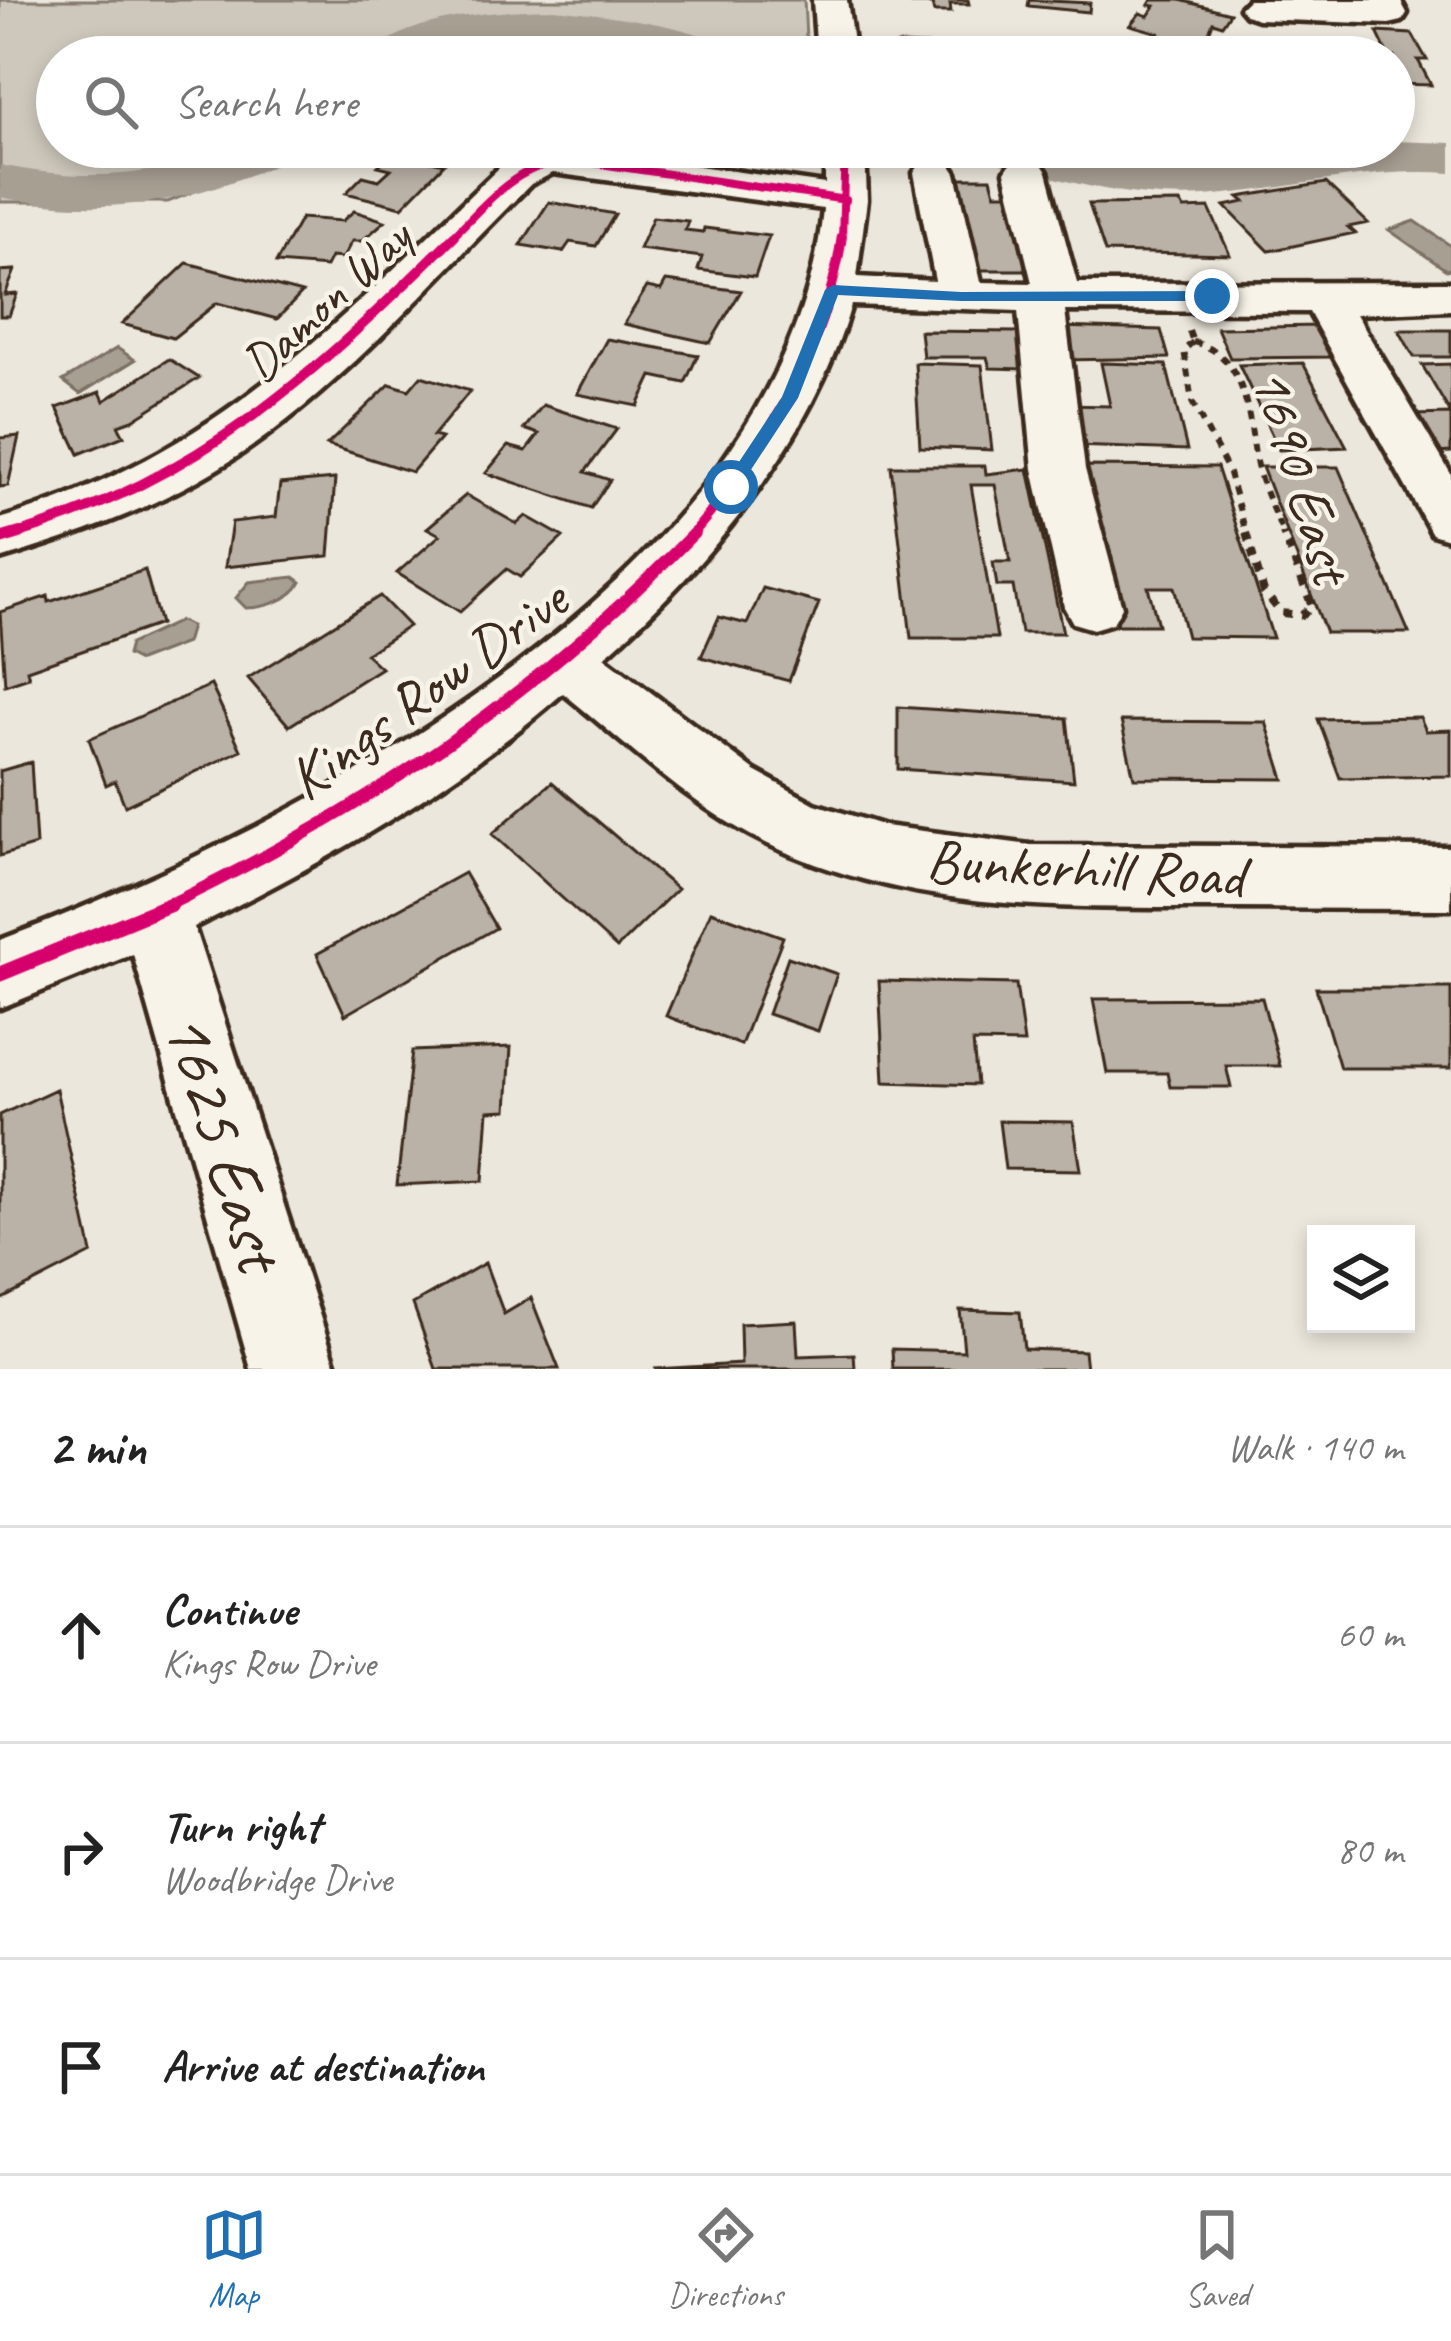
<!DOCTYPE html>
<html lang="en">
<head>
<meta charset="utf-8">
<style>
	:root { --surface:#fff; --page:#f2f2f2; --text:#222; --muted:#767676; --line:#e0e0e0; --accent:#1f6fb2 }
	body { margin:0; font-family:Caveat,sans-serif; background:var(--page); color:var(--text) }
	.controls { position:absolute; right:36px; bottom:36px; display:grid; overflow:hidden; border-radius:0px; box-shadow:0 6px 18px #0003 }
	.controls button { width:108px; height:108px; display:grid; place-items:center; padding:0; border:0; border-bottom:3px solid var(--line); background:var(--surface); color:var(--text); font:60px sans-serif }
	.stop { position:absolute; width:36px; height:36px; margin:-27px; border:9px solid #1f6fb2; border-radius:50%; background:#fff }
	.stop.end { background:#1f6fb2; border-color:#fff; box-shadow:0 3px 12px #0008 }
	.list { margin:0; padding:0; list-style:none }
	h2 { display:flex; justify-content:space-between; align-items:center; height:156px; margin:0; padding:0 48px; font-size:51px }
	h2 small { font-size:39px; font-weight:400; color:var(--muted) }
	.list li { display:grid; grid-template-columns:78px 1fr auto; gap:36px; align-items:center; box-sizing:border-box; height:216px; padding:0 48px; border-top:3px solid var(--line) }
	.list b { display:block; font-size:45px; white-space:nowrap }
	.list p { margin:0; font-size:39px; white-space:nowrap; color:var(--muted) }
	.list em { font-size:39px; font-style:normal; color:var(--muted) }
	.icon { flex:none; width:66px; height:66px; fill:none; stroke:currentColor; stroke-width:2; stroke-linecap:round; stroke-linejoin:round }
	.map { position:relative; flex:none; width:1451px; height:1369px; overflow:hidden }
	.search { position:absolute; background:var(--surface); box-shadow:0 6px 18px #0003; left:36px; right:36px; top:36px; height:132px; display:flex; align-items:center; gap:30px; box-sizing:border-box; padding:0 42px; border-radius:66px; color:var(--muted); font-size:45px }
	.sheet { height:804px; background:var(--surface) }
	nav { display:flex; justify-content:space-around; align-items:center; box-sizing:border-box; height:168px; border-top:3px solid var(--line); background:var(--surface); font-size:33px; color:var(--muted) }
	nav a { display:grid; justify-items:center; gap:6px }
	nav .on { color:var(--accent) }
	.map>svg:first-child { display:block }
	.green { fill:#cec8bc; stroke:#84796d; stroke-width:3 }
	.water { fill:#a89f93; stroke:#7c7064; stroke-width:3 }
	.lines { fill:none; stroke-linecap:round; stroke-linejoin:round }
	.river { fill:#a89f93; fill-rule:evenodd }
	.building { fill:#bab2a7; stroke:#3b2a1e; stroke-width:3 }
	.minor-casing { stroke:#3b2a1e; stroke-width:9 }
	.path-far1 { stroke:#3b2a1e; stroke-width:6; stroke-dasharray:8 8; stroke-linecap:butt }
	.path { stroke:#3b2a1e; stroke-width:8; stroke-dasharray:9 9; stroke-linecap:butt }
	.minor { fill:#f7f3e8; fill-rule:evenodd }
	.cycleway-far3-casing { stroke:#f7f3e8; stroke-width:12 }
	.cycleway-far2-casing { stroke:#f7f3e8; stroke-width:16 }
	.cycleway-far1-casing { stroke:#f7f3e8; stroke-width:20 }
	.cycleway-casing { stroke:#f7f3e8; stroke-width:22 }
	.cycleway-far3 { stroke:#d6006c; stroke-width:8 }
	.cycleway-far2 { stroke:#d6006c; stroke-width:10 }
	.cycleway-far1 { stroke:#d6006c; stroke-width:12 }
	.cycleway { stroke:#d6006c; stroke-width:15 }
	.route { fill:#1f6fb2 }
	.labels { text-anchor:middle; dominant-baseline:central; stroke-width:9; stroke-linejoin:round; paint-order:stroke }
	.far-street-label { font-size:51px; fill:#3b2a1e; stroke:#f7f3e8 }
	.street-label { font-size:60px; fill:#3b2a1e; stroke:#f7f3e8 }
	.near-street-label { font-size:72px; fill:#3b2a1e; stroke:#f7f3e8 }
</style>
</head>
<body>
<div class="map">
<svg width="1451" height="1369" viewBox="0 0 1451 1369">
	<rect width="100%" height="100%" fill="#ece7dc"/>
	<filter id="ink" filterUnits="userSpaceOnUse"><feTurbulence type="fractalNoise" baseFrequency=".00833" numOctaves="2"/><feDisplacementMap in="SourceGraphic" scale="24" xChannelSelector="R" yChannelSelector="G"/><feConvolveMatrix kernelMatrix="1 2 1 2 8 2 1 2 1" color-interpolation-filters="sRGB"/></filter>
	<g filter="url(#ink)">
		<path class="green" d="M0,0h804l3,57h-750v90h249l-138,55h-168z"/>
		<path class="water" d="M1415,221l36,25v23l-5,1 -57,-40z
			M117,348l18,12 -55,34 -17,-13z
			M294,577l7,5c-8,17 -36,26 -55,26l-10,-10 13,-16z
			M180,621l11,5 -5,17 -47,18 -12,-6 3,-11z"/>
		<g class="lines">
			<path class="river" d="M554,9c38,4 164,17 185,48h-71l-114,-21 -79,5 -44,16h-60c29,-42 136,-47 183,-48z
				M1394,141l57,2v30c-85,-6 -162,17 -246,23 -58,4 -116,-8 -172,-24 -20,-5 -44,-8 -56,-25h79l115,18 59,-3 97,-15h67z
				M228,147h67c-12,18 -36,24 -56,32 -79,30 -156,34 -239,18v-32c80,16 153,15 228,-18z"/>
		</g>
		<path class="building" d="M912,0h56l1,4h-19l1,8h-17l-2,-8h-20z
			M1029,0l61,3 -1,9 -61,-6z
			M1152,0h28l50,13 -8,12 -9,-3 -9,24 -32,-9 -3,6 -15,-4 5,-6 -29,-8 10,-12 8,3 7,-10 -6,-1z
			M1377,32l35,2 15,26h-9l13,25 -37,-1v-27h-5z
			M898,44l78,3v10h-78z
			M1061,147h90l2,7 -92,-4z
			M393,152l51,12 -42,43 -56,-14 17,-17 16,4 12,-11 -13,-3z
			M949,178h42l4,15h18l21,77h-64z
			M1326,183l42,40 -20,4 7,6 -86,18 -44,-45 20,-4 -6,-5z
			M549,202l66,12 -19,32 -26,-4 -7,10 -42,-7z
			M1181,203l3,6 25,-1 21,47 -125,-3 -16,-48z
			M354,211l31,10 -23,20h-10l-9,17 -12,-1 -5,10 -50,-4 25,-45 41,3z
			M653,217l35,4 -3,9 18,2 1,-4 65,8 -14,41 -57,-7 4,-13 -63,-8z
			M187,263l115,30 -25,26 -60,-16 -44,35 -51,-14z
			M15,270l-10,25 12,-1 -8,22h-9v-45z
			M666,281l75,10 -31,52 -86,-19 23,-37 14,3z
			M1318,326l16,31 -104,1 -13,-30z
			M1057,327l104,3 8,28 -105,2z
			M1399,330h52v27h-37z
			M920,331l97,1 7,37 -34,-1 -3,-11h-64z
			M607,339l91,16 -13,28 -33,-7 -14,30 -61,-12z
			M169,359l30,19 -66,42 -15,5 6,11 -45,18 -22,-46 43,-16 4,9z
			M915,363l67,2 10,85 -72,-3z
			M1101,363l65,2 21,85 -113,-4 -7,-41 43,1z
			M1303,363l44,84 -68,3 -40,-85z
			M1451,364v50l-29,-49z
			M421,376l49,15 -37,45 8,2 -29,34 -85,-27 63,-61 19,6z
			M543,405l74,24 -32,43 25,8 -19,28 -105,-35 22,-27 18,5 13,-17 -15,-5z
			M1451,414v38l-15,1 -22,-38z
			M19,436l-11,50 -8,1v-49z
			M891,466h94l1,8 42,-5 35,164h-42l-8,-47h-16l-4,-24h17l-15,-77h-24l26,153h-86z
			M1079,466l138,1 56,171 -86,-1 -13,-50h-26l10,38h-66z
			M1262,467h76l71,166h-83z
			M335,479l-6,77 -104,11 7,-45 44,-5 4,-33z
			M466,495l51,29 9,-8 37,21 -43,40 -13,-8 -47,43 -63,-39 43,-38 -13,-7z
			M145,570l15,54 -133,46 2,7 -24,8 -5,-73 48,-16 1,6z
			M763,588l56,15 -30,78 -88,-24 18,-40 28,7z
			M380,596l29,30 -43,28 15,14 -92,58 -41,-48z
			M211,685l30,65 -116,56 -10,-25 -9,4 -17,-46z
			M898,707l169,11 7,63 -176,-12z
			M1420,717l6,14 25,-1v46l-111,2 -22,-59z
			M1121,721l145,1 18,57 -150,-1z
			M31,762l5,83 -36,11v-85z
			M552,782l125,107 -60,59 -125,-114z
			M464,873l32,55 -151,87 -28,-61z
			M711,911l72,26 -42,108 -75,-29z
			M788,957l49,17 -19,57 -50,-17z
			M879,981l137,3 8,59 -51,-1 4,43 -93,-3z
			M1316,988h135v80h-111z
			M1262,998l18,68h-54l5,21h-61l-3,-14h-60l-14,-74z
			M511,1047l-4,63 -19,1 -5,70 -86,4 15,-134z
			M56,1089l36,164 -92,47v-185z
			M999,1121l74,1 8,48 -76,-1z
			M485,1263l19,51 27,-16 28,71h-123l-23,-65z
			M960,1310l60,2 4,37 60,2 2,18h-193l-1,-20 72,2z
			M796,1321l2,35 56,-2 1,15h-201l87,-5 -1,-40z"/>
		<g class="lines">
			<g class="minor-casing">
				<path id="minor" d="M813,0h34l8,57h-38z
					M1248,0h152l7,13 -5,8 -13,3 -131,-5 -12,-4 -6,-7z
					M825,147h40l2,53 -10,77 78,4 -21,-108 6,-9 15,-3 15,3 6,9 25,109 51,1 -27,-111 6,-9 15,-3 15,3 6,9 30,111 374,-1v28l-95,4 95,160v66l-19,-6 -123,-222 -244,-1 20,158 37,138 -9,16 -20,6 -20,-6 -9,-16 -31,-138 -15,-158 -167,-6c-40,138 -141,259 -247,352l151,114 60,33 70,22 145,19 421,2v62c-85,0 -170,-1 -255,-1 -147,0 -292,1 -428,-64 -77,-37 -139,-98 -205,-151 -109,96 -239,170 -369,234l143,442h-86l-118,-415 -133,54v-68c304,-114 788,-367 823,-731l-270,-36 -22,11c-97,95 -188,205 -304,279 -70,44 -148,72 -227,96v-40c220,-64 342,-202 501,-353l31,-14 41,-4 252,36z"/>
			</g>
			<path class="path-far1" d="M1189,331l4,11
				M1193,342c57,14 55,79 64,124 6,24 18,48 27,70
				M1193,342l-9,8 8,52 36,68 19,66"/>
			<path class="path" d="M1246,533l18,59 17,21 21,2 10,-9 -29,-73"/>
			<use href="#minor" class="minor"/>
			<g class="cycleway-far3-casing">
				<path id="cycleway-far3" d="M450,239c38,-37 67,-77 123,-79l273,40
					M842,239l3,-92"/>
			</g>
			<g class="cycleway-far2-casing">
				<path id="cycleway-far2" d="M10,536c194,-58 304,-161 444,-300
					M691,536c74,-87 135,-185 151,-300"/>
			</g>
			<g class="cycleway-far1-casing">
				<path id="cycleway-far1" d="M0,539l20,-6
					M164,907c203,-97 373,-212 530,-374"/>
			</g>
			<g class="cycleway-casing">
				<path id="cycleway" d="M0,974l171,-70"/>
			</g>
			<use href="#cycleway-far3" class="cycleway-far3"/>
			<use href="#cycleway-far2" class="cycleway-far2"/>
			<use href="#cycleway-far1" class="cycleway-far1"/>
			<use href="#cycleway" class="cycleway"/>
		</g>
	</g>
	<path class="route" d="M833,285l128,7 251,-1 7,5 -7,5h-251l-123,-6 -40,103 -61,93h-12v-8l57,-86 43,-107z"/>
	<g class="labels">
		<g class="far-street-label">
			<text transform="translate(326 300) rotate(-43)">Damon Way</text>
		</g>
		<g class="street-label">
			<text transform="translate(1302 475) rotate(73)">1690 East</text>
			<text transform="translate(427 689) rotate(-36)">Kings Row Drive</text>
			<text transform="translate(1085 868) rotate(3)">Bunkerhill Road</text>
		</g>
		<g class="near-street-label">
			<text transform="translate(224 1141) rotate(73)">1625 East</text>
		</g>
	</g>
</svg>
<div class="controls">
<button><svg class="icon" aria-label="layers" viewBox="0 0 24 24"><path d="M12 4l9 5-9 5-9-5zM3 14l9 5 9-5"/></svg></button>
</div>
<div class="stop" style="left:731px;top:487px"></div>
<div class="stop end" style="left:1212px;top:296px"></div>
<div class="search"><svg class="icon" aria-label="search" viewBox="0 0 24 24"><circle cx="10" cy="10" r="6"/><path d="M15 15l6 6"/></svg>Search here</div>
</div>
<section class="sheet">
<h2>2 min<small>Walk · 140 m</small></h2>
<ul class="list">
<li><svg class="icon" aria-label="ahead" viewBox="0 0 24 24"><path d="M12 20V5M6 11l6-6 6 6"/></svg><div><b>Continue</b><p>Kings Row Drive</p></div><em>60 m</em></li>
<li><svg class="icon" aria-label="right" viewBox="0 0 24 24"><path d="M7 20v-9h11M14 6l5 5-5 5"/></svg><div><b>Turn right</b><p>Woodbridge Drive</p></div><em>80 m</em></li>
<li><svg class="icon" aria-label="arrive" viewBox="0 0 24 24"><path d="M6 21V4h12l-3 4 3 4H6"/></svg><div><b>Arrive at destination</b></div></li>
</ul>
</section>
<nav>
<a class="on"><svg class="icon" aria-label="map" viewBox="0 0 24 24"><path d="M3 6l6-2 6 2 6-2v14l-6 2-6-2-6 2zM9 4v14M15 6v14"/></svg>Map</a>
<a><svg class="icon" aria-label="directions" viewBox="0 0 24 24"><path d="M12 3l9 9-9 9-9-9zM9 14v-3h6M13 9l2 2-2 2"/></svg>Directions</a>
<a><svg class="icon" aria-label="saved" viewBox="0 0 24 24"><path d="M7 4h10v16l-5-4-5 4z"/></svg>Saved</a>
</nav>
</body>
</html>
